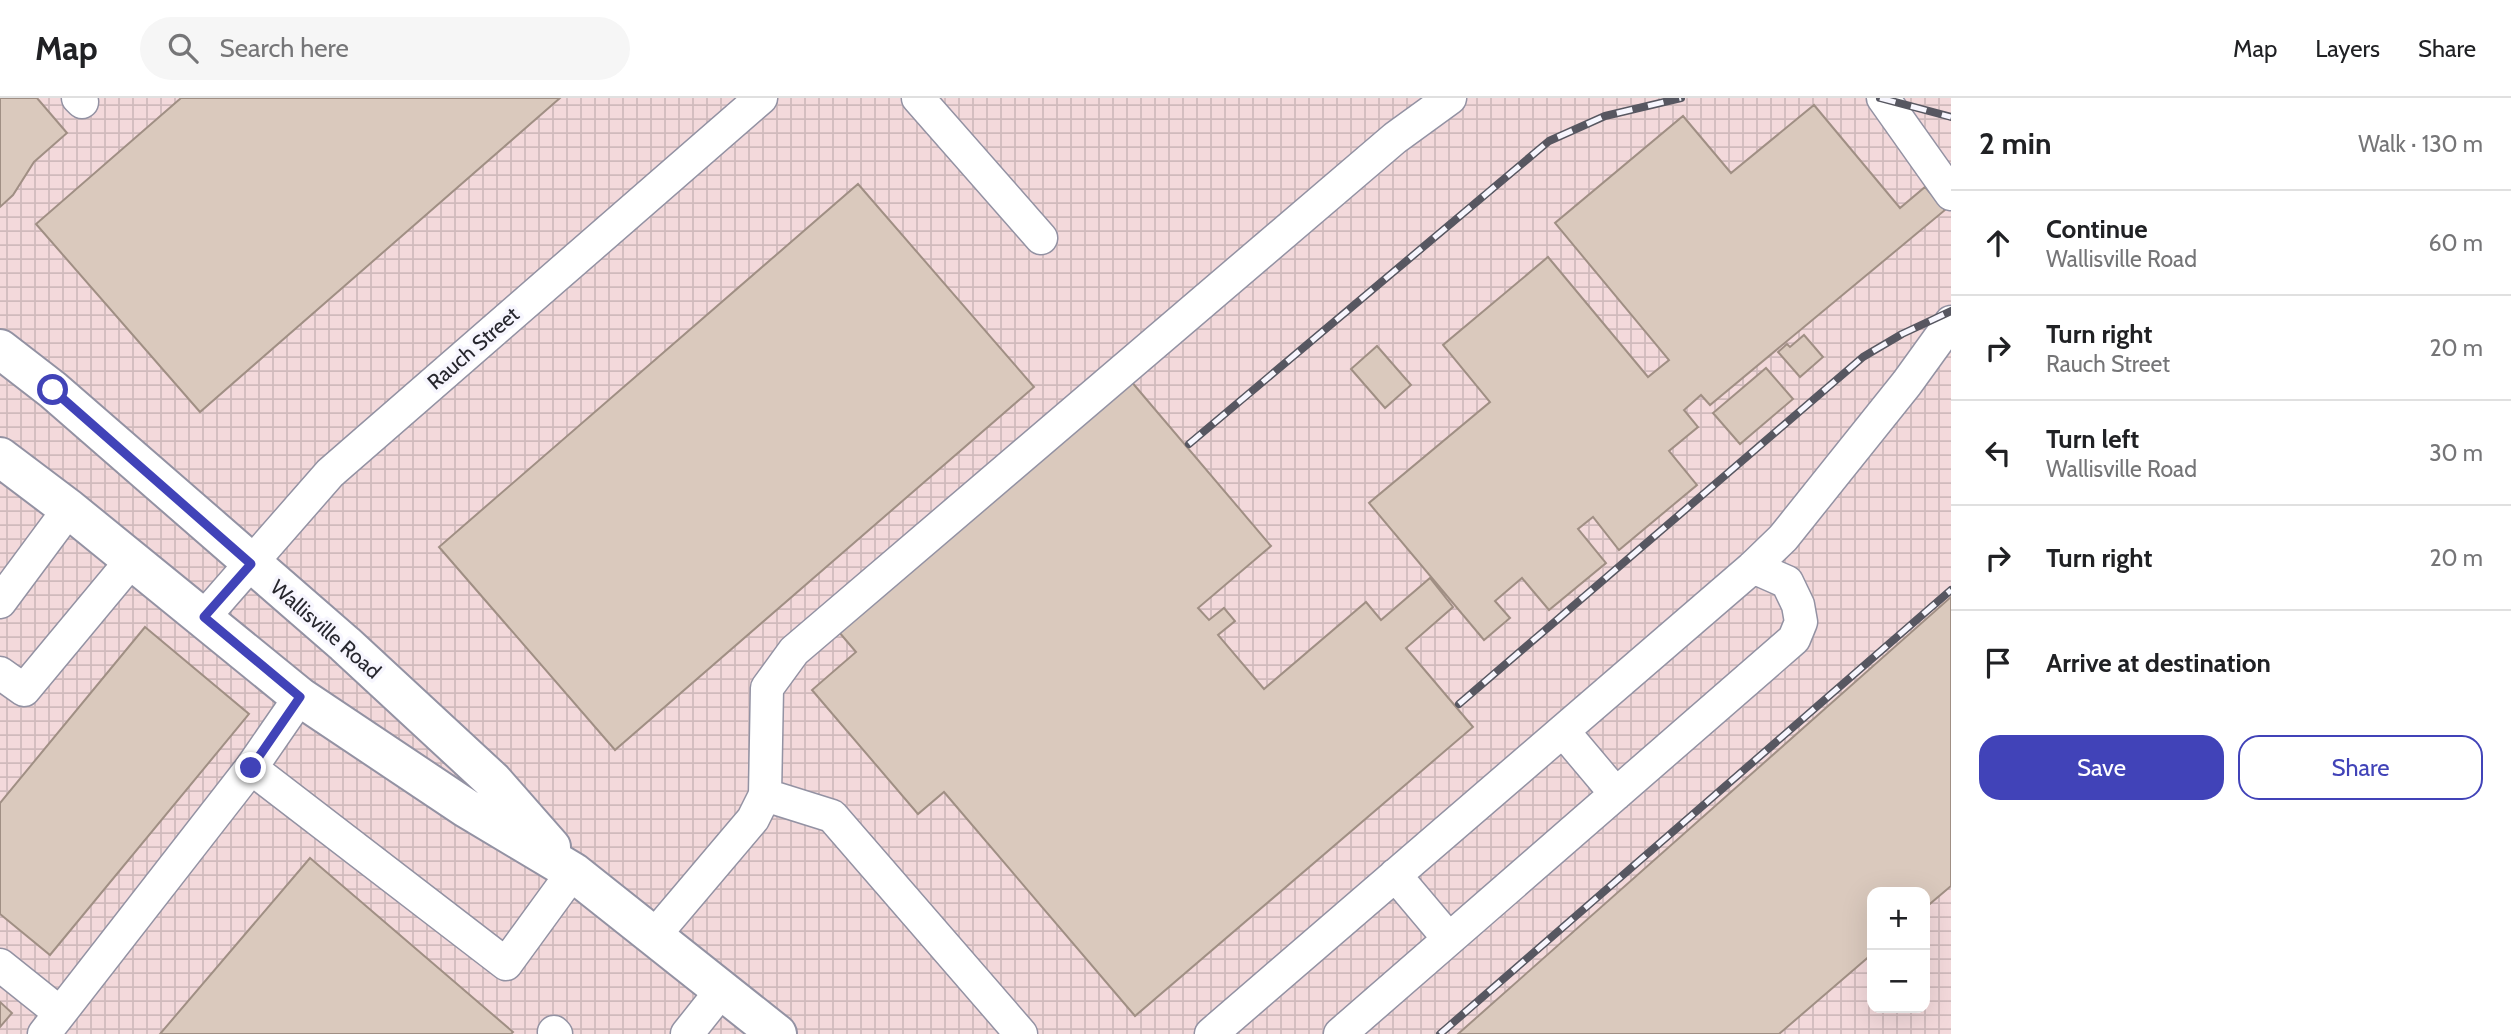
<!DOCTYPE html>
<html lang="en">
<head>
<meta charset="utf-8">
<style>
	:root { --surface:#fff; --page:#f6f6f6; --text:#202124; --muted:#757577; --line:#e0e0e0; --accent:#4143b8 }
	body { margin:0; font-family:Cabin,sans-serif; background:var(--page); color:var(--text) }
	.controls { position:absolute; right:21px; bottom:21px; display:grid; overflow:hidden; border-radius:14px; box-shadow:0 7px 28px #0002 }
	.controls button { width:63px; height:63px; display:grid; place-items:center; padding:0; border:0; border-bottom:2px solid var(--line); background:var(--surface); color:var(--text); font:35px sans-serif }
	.stop { position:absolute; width:21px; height:21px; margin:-16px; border:5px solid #4143b8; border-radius:50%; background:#fff }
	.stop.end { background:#4143b8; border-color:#fff; box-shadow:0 2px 7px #0008 }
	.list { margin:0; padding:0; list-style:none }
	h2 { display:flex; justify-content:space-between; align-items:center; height:91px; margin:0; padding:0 28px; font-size:30px }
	h2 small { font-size:23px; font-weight:400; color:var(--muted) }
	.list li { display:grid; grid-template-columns:46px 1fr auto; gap:21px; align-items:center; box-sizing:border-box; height:105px; padding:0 28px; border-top:2px solid var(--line) }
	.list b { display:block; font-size:26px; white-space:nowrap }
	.list p { margin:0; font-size:23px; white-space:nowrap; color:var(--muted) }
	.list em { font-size:23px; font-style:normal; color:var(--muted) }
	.actions { display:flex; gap:14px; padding:21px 28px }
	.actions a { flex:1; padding:16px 0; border:2px solid var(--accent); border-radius:21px; text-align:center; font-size:24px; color:var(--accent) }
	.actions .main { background:var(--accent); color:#fff }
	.icon { flex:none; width:38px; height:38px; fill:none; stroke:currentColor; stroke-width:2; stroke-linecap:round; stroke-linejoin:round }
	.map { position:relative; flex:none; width:1951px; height:936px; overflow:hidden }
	header { display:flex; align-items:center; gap:42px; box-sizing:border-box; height:98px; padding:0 35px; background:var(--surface); border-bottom:2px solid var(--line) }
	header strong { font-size:33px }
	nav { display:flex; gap:38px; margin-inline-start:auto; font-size:24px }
	.search { width:490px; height:63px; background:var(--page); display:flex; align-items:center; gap:18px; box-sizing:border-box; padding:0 24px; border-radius:38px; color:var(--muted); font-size:26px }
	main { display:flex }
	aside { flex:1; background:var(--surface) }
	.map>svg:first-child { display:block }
	.industrial { fill:url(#industrial-grid); fill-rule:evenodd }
	.building { fill:#dac9bd; stroke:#a08f84; stroke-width:2 }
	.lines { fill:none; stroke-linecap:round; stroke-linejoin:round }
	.minor-casing { stroke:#9392a3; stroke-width:35 }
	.major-casing { stroke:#9392a3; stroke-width:42 }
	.minor { stroke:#fff; stroke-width:32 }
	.major { stroke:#fff; stroke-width:38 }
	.rail-casing { stroke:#575761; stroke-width:8 }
	.rail { stroke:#f7f6fe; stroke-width:5; stroke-dasharray:16; stroke-linecap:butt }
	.route { stroke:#4143b8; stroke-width:9 }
	.labels { text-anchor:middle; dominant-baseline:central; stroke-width:7; stroke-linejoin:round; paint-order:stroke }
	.street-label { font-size:21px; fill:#27272e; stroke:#f7f6fe }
</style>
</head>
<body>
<header>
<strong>Map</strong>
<div class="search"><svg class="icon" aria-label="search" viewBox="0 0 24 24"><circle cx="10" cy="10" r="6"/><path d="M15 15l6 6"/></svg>Search here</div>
<nav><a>Map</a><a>Layers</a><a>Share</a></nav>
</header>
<main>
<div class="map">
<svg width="1951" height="936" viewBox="0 0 1951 936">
	<defs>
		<pattern id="industrial-grid" width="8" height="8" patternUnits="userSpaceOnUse" patternTransform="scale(1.75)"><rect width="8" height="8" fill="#f3d9db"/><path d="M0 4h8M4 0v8" fill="none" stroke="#d0babc"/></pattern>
	</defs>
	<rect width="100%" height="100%" fill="#eae8fb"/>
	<path class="industrial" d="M0,0h1951v936h-1951zM1872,794h53v116h-53z"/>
	<path class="building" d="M0,0h37l30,35 -33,29 -21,33 -13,12z
		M181,0h379l-360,314 -164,-188z
		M1814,7l86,103 25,-21 20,23 -235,195 -9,-10 -17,15 14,17 -29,24 28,34 -78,65 -26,-33 -15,12 28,34 -57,47 -27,-32 -27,23 15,17 -26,22 -115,-137 121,-101 -47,-57 105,-88 100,120 21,-17 -114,-137 128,-107 48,57z
		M858,86l176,203 -419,363 -176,-203z
		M1804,237l19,22 -23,20 -22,-25 9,-8 3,3z
		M1377,248l34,39 -26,23 -34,-39z
		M1766,270l27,31 -53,45 -27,-31z
		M1130,282l141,166 -73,62 11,12 15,-12 11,13 -17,14 46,54 102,-87 15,18 49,-42 23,29 -47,41 67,79 -338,289 -191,-224 -26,22 -106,-124 44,-38 -17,-20z
		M1951,499v289l-26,22v-16h-53v62l-93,80h-321z
		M145,529l104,87 -199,241 -50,-41v-111z
		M310,760l203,174 -2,2h-351z
		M0,904l12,11 -12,14z"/>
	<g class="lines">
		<g class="minor-casing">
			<path id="minor" d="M78,0l4,4
				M918,0l123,140
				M1883,0l68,96
				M0,504l69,-93
				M204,519l126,-144 431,-375
				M0,575l24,17 108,-130
				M300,599l-49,71 255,196 67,-92
				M1563,633l53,63
				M1395,777l54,64
				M654,838l99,-117 12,-24
				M0,867l60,48
				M554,934l2,2
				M44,936l207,-266
				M687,936l35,-44
				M1021,936l-189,-218 -67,-21 2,-107 27,-37 601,-513 55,-40
				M1211,936l542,-467 30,-29 124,-155 44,-61
				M1340,936l454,-395 7,-17 -3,-17 -11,-23 -34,-15"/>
		</g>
		<g class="major-casing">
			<path id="major" d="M0,251l53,41 292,254 148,137 58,66
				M0,359l69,52 231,188 166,111 107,64 204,162"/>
		</g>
		<use href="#minor" class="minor"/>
		<use href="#major" class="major"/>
		<g class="rail-casing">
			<path id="rail" d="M1880,0l71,19
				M1189,346l360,-303 56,-25 76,-18
				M1459,606l404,-347 39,-23 49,-23
				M1440,936l511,-444"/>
		</g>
		<use href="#rail" class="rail"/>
	</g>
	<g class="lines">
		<path class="route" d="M53,292l198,174 -47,53 96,80 -49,71"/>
	</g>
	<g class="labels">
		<g class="street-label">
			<text transform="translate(473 250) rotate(-41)">Rauch Street</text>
			<text transform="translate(326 531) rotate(41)">Wallisville Road</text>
		</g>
	</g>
</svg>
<div class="controls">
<button>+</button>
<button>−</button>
</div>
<div class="stop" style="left:53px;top:292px"></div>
<div class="stop end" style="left:251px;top:670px"></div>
</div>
<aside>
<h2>2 min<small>Walk · 130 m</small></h2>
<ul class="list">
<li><svg class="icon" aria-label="ahead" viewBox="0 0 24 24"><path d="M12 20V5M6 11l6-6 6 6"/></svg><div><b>Continue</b><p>Wallisville Road</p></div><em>60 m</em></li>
<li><svg class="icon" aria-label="right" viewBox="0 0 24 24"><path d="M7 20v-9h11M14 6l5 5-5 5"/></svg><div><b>Turn right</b><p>Rauch Street</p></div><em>20 m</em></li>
<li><svg class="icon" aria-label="left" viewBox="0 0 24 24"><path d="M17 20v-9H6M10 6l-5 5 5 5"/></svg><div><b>Turn left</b><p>Wallisville Road</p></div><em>30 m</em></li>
<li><svg class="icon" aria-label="right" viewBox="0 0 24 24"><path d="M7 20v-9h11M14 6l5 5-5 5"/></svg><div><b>Turn right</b></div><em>20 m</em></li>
<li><svg class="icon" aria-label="arrive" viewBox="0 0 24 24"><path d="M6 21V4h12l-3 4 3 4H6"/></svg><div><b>Arrive at destination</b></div></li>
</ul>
<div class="actions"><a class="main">Save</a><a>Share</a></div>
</aside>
</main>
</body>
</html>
